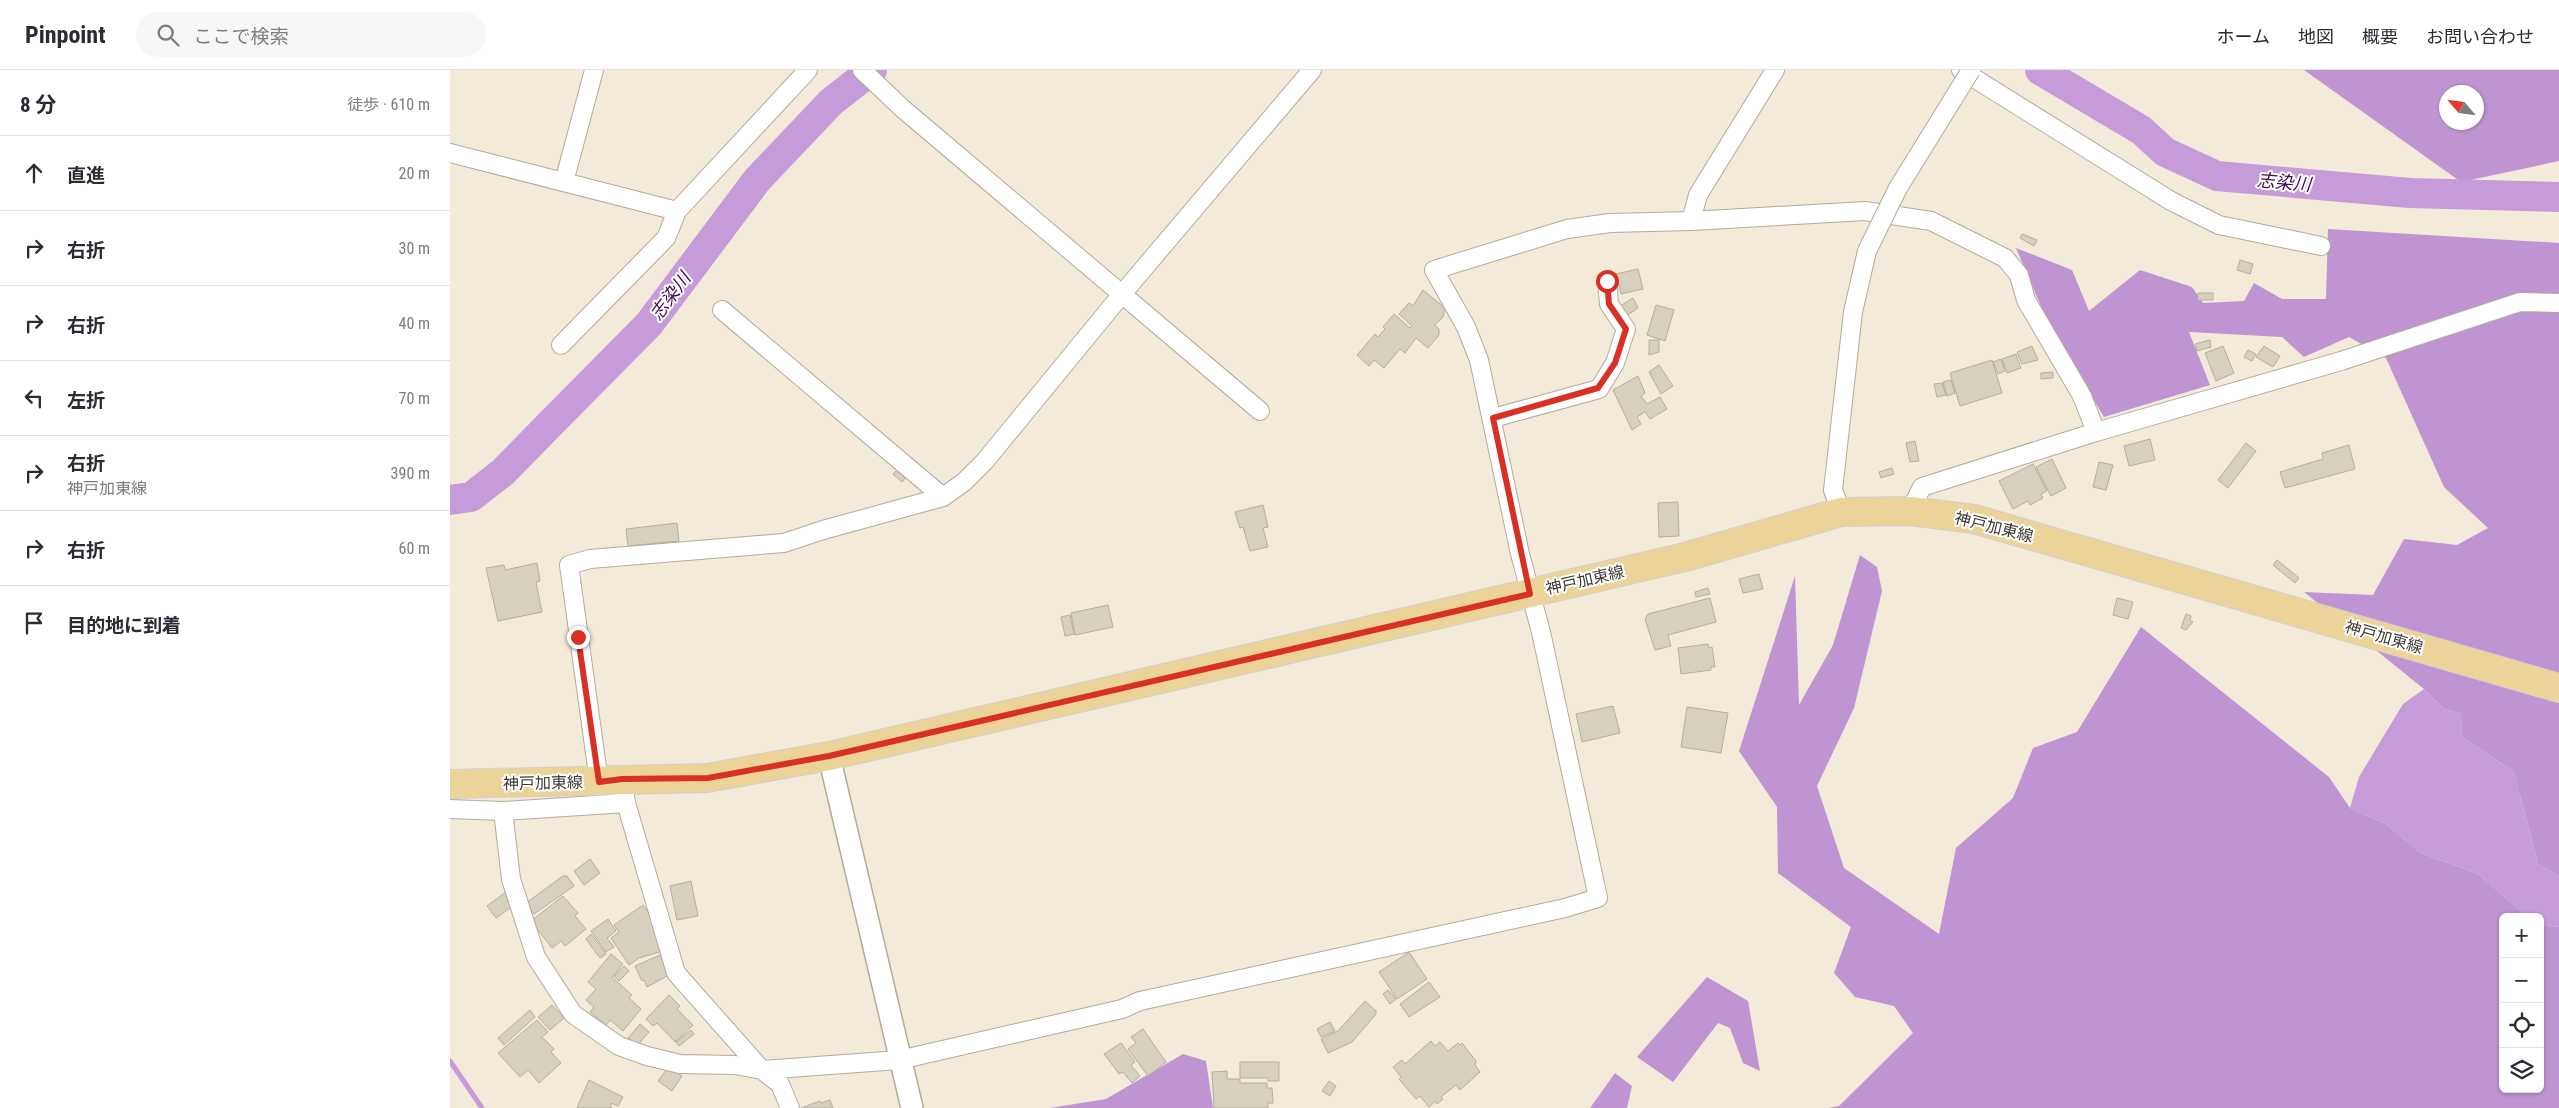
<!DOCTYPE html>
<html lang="ja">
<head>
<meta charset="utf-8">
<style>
	:root { --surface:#fff; --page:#f7f7f7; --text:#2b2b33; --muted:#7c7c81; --line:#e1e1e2 }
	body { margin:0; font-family:"Roboto Condensed","Noto Sans JP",sans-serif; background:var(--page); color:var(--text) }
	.controls { position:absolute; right:15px; bottom:15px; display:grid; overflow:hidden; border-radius:8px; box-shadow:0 1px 4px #0004 }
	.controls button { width:45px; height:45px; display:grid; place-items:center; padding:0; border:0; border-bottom:1px solid var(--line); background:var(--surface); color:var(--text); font:25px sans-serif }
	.compass { position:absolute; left:1989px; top:15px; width:45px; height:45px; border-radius:50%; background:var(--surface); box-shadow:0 1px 4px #0004; rotate:298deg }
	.stop { position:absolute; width:15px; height:15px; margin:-11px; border:4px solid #d93025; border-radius:50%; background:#fff }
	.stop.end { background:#d93025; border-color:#fff; box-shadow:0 1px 5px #0008 }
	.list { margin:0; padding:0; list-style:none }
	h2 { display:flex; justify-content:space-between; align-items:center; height:65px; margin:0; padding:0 20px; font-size:21px }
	h2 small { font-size:16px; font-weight:400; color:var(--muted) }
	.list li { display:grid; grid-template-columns:32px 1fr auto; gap:15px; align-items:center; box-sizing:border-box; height:75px; padding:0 20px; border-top:1px solid var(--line) }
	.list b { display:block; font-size:19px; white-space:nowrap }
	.list p { margin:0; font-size:16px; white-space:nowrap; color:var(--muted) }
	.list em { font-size:16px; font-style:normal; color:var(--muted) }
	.icon { flex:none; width:28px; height:28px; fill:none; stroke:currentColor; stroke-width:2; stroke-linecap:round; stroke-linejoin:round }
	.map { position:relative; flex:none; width:2109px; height:1038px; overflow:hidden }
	header { display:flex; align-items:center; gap:30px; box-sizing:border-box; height:70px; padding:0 25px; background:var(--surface); border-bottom:1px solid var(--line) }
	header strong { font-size:24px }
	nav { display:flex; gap:28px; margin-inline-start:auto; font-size:18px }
	.search { width:350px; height:45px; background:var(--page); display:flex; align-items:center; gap:12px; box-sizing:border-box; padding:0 18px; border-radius:28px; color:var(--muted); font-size:19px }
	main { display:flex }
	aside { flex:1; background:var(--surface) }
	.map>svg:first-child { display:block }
	.forest { fill:#be94d3; fill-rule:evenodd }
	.water { fill:#c59bda }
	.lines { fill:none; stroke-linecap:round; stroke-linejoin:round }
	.stream { stroke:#c59bda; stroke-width:5 }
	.river { stroke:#c59bda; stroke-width:30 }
	.building { fill:#d8d0bf; stroke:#b5ad9d }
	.minor-casing { stroke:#b3ab9b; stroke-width:20 }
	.tertiary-casing { stroke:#b3ab9b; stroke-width:24 }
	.primary-casing { stroke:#d0d0ce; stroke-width:30 }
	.minor { stroke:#fff; stroke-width:18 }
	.tertiary { stroke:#fff; stroke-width:21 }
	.primary { stroke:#ecd399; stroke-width:28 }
	.minor-bridge-casing { stroke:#b3ab9b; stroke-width:20; stroke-linecap:butt }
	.minor-bridge { stroke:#fff; stroke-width:18 }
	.route { stroke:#d93025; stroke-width:6 }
	.labels { text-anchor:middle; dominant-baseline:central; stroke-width:4; stroke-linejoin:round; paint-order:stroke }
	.street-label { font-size:16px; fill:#3d3a33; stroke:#fff }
	.water-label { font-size:18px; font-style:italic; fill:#410856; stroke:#fff }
</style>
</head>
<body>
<header>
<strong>Pinpoint</strong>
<div class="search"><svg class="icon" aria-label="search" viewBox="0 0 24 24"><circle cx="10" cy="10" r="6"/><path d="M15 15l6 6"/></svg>ここで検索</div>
<nav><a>ホーム</a><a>地図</a><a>概要</a><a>お問い合わせ</a></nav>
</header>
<main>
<aside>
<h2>8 分<small>徒歩 · 610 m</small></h2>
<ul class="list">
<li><svg class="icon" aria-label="ahead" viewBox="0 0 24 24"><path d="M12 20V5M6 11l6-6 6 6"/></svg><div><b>直進</b></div><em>20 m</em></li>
<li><svg class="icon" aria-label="right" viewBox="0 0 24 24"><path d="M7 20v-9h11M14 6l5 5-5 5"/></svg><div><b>右折</b></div><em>30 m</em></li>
<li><svg class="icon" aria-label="right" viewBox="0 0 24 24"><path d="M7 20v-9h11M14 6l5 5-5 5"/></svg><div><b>右折</b></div><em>40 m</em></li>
<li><svg class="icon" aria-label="left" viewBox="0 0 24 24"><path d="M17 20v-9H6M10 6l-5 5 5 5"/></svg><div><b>左折</b></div><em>70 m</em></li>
<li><svg class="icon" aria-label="right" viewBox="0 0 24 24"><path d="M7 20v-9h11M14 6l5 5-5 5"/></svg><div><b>右折</b><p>神戸加東線</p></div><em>390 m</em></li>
<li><svg class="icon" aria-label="right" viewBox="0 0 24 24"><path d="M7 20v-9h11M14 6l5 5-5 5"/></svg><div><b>右折</b></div><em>60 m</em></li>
<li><svg class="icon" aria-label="arrive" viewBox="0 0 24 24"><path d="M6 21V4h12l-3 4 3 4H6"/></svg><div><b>目的地に到着</b></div></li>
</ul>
</aside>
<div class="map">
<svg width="2109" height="1038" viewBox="0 0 2109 1038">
	<rect width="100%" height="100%" fill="#f3ead9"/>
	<path class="forest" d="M1854,0h255v91l-98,21zM2026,22v30h-30v-30z
		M1878,159l231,14v633l-21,-12 -24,-92 -52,-35 -1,-23 -17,-5 -20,-20 -120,-97 69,3 31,-56 53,6 31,-17 -44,-41 -58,-129 -37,-21 -45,20 -22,-20 -93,-5 21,53 -106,32 -54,-90 -34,-79 56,22 17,41 51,-41 52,17 11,16 41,-2 10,-18 28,16h44z
		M1410,485l17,12 5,24 -28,117 -37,78 27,82 95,66 17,-86 57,-50 20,-50 44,-16 64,-105 188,150 21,31 36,16 35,29 57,21 50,43h-25v172h37v-165l19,3v181h-731l11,-2 74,-73 -19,-27 -39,-9 -21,-24 17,-46 -73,-54 -1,-66 -38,-56 56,-175 4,129 34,-60z
		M1257,907l41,24 12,70 -17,-8 -13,-35 -12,-5 -45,59 -36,-25z
		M733,984l23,7 7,47h-163l56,-9z
		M1165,1003l17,13 -5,22h-37z"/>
	<path class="water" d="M1974,619l20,20 17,5 1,23 52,35 24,92 21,12v51l-19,-3v-7h-12l-50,-43 -57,-21 -35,-29 -36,-16 9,-31 44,-73z"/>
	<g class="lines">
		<path class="stream" d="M0,991l32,47"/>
		<path class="river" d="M1590,0l101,60 24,22 52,24 193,17 149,4
			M0,430l21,-3 32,-25 48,-49 98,-99 108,-144 74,-78 41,-32"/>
	</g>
	<path class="building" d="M1572,164l15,6 -3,6 -14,-8z
		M1790,190l13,4 -3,10 -13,-4z
		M1188,199l5,20 -22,5 -5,-20z
		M973,220l22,18 -2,9 -8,8 4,4v6l-11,13 -12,-10 -11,15 -5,-4 -16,19 -10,-8 -5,6 -12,-11 18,-21 3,3 7,-8 -2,-2 11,-13 16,14 2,-2 -13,-12 10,-11 4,3z
		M1748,223h15v7h-15z
		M1183,228l5,10 -12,8 -6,-10z
		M1206,235l18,5 -9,31 -18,-6z
		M1199,270h10v12l-10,3z
		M1760,270l1,7 -14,4 -2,-7z
		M1582,276l6,14 -16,4 -5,-12z
		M1773,276l11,27 -18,8 -11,-28z
		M1814,276l16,10 -7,11 -17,-10z
		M1798,280l8,4 -4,7 -8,-4z
		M1566,284l5,14 -14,5 -5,-14z
		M1551,289l4,12 -7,3 -5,-12z
		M1542,290l10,33 -42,13 -10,-33z
		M1209,295l14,21 -12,8 -12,-22z
		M1603,302v6l-12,1v-6z
		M1188,306l7,17 -4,3 6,8 13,-7 7,12 -17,10 -5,-7 -8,5 4,7 -9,6 -19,-40z
		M1501,310l4,13 -8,3 -4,-14z
		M1492,313l4,12 -9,2 -3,-13z
		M1700,369l5,21 -26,6 -5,-20z
		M1465,371l4,20 -9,1 -4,-19z
		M1796,373l10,8 -28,37 -10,-8z
		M1899,375l6,24 -70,19 -5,-16 43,-13 -1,-6z
		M1602,389l14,29 -15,8 -15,-29z
		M1649,392l14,3 -7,25 -13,-3z
		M1583,394l14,27 -6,3 2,4 -13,7 -2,-4 -15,8 -14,-28z
		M450,397l8,8 -6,7 -9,-8z
		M1442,398l2,6 -13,4 -2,-6z
		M1228,432l1,34 -20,1 -1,-34z
		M813,435l5,22 -5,1 5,19 -18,4 -7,-24 -3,1 -5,-16z
		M227,453l2,18 -51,5 -2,-17z
		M1827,490l22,18 -4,5 -22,-18z
		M87,493l3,18 -4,1 6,30 -44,9 -12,-53 18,-3 1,5z
		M1309,504l4,15 -20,4 -4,-14z
		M1258,518l2,6 -14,3 -1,-5z
		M1260,528l6,24 -48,13 3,11 -16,4 -10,-31 3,-5z
		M1667,528l16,4 -5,17 -15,-4z
		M658,535l5,22 -38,8 -4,-22z
		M1736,544l5,2 -1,5 3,1 -7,8 -5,-2z
		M620,545l4,19 -9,2 -4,-19z
		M1258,574l1,4 3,-1 3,20h-4v3l-30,4 -3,-26z
		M1163,636l7,27 -38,9 -6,-28z
		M1237,637l41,6 -7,40 -40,-6z
		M140,789l10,14 -16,12 -10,-14z
		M113,806h4l7,10 -40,28 -8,-11z
		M241,811l7,35 -21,4 -7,-34z
		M56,822l8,13 -18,13 -9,-12z
		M113,826l15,17 -3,3 11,13 -21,17 -4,-5 -9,7 -21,-27z
		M193,835l8,11 12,35 -24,7 -10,7 -18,-27 8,-6 -5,-7z
		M158,849l8,12 -9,7 7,9 -8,5 -15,-21z
		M141,864l15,20 -6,4 -14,-19z
		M959,882l18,27 -30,20 -18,-27z
		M161,884l12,10 -11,13 20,18 -3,3 12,11 -18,22 -13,-11 -4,5 -16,-13 4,-5 -8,-7 10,-11 -8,-7z
		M210,885l9,20 -22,12 -3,-7 -2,1 -7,-15z
		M174,896l5,5 -10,10 -5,-5z
		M979,912l11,15 -31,20 -9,-13z
		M938,920l8,9 -6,5 -7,-10z
		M219,925l11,11 -3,3 16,16 -18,17 -18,-19 -4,3 -7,-7z
		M915,931l11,10v3l-24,28 -24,11 -7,-14 17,-8z
		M102,935l12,13 -14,12 -12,-13z
		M80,940l5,7 -31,28 -6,-7z
		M87,950l11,12 -7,6 3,1 10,10 -3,3 10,11 -22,20 -11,-13 -8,7 -22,-24z
		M880,952l5,9 -14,6 -4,-8z
		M190,954l9,8 -12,14 -9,-8z
		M693,959l23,33 -18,14 -20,-27 8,-6 -5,-6z
		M241,960l3,4 -15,12 -3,-4z
		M981,971l4,5 5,-4 8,9 10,-8 2,2 2,-2 14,18 -1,4 5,7 -20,18 -4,-5 -15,12 2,2 -6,5 -1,-3 -7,6 -9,-11 -4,3 -17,-20 2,-2 -8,-10 9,-7 3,4z
		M671,973l14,19 -4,3 9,11 -8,7 -9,-11 -4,2 -15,-20z
		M790,992h39v19h-11v-3h-28z
		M219,996l13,10 -10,15 -14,-10z
		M777,1001v8h13v4h27v5h5l1,15h-5v5h-54l-2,-36z
		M139,1010l34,17 -5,9 -7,-3v5h-34z
		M879,1011l7,5 -6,10 -8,-5z
		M380,1030l3,8h-32l19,-7 1,2z"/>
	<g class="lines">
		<g class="minor-casing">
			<path id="minor" d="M412,0l41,39 357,302
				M1511,0l210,131 48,24 102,21
				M0,83l227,58 131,-141
				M114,112l30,-112
				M1241,151l7,-26 77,-125
				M272,240l221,187
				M111,275l105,-107 11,-27
				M1043,348l106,-29 16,-26 11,-34 -17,-25 -2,-23
				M1460,441l12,-24 174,-55 245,-71 179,-59 39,1
				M1391,442l-8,-22 20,-178 14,-61
				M172,709l4,24 50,170 86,97 18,14 10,24
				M149,712l-30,-217 21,-6 194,-16 39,-13 120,-33 21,-15 21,-21 137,-167 190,-224
				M0,739l53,2 123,-8
				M53,741l8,68 25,78 37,57 46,32 28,10 33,8 55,1 27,5 137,-10 223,-51 18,-8 425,-93 33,-10 -57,-266 -21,-78 -41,-194 -13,-33 -32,-57 133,-41 43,-6 81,-2 174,-10 66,10 74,37 14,17 7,25 56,96 14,36"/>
		</g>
		<g class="tertiary-casing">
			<path id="tertiary" d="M379,686l83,352"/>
		</g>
		<g class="primary-casing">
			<path id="primary" d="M0,714l257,-6 122,-22 856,-199 156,-45 69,-1 64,8 585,169"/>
		</g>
		<use href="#minor" class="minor"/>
		<use href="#tertiary" class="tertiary"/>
		<use href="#primary" class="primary"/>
		<g class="minor-bridge-casing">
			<path id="minor-bridge" d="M1417,181l31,-63 73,-118"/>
		</g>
		<use href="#minor-bridge" class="minor-bridge"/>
	</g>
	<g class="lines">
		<path class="route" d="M128,567l21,145 23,-3 86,-1 121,-22 701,-162 -37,-176 105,-30 17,-25 11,-34 -17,-25 -2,-23"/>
	</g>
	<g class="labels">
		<g class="street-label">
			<text transform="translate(1544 457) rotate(14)">神戸加東線</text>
			<text transform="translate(1135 510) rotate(-13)">神戸加東線</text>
			<text transform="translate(1934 567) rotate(16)">神戸加東線</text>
			<text transform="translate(93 713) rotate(-1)">神戸加東線</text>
		</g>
		<g class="water-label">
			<text transform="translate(1834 112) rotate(5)">志染川</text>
			<text transform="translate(220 226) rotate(-53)">志染川</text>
		</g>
	</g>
</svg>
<div class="controls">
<button>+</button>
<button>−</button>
<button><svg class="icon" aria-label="locate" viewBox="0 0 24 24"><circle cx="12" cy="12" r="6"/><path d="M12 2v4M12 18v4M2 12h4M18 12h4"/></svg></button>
<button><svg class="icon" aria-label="layers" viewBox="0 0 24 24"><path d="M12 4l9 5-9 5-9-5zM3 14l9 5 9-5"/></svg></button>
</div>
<svg class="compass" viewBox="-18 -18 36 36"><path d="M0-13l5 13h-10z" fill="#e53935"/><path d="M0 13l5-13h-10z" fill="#7c7c81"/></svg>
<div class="stop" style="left:1157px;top:211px"></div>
<div class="stop end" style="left:128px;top:567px"></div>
</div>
</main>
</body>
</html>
